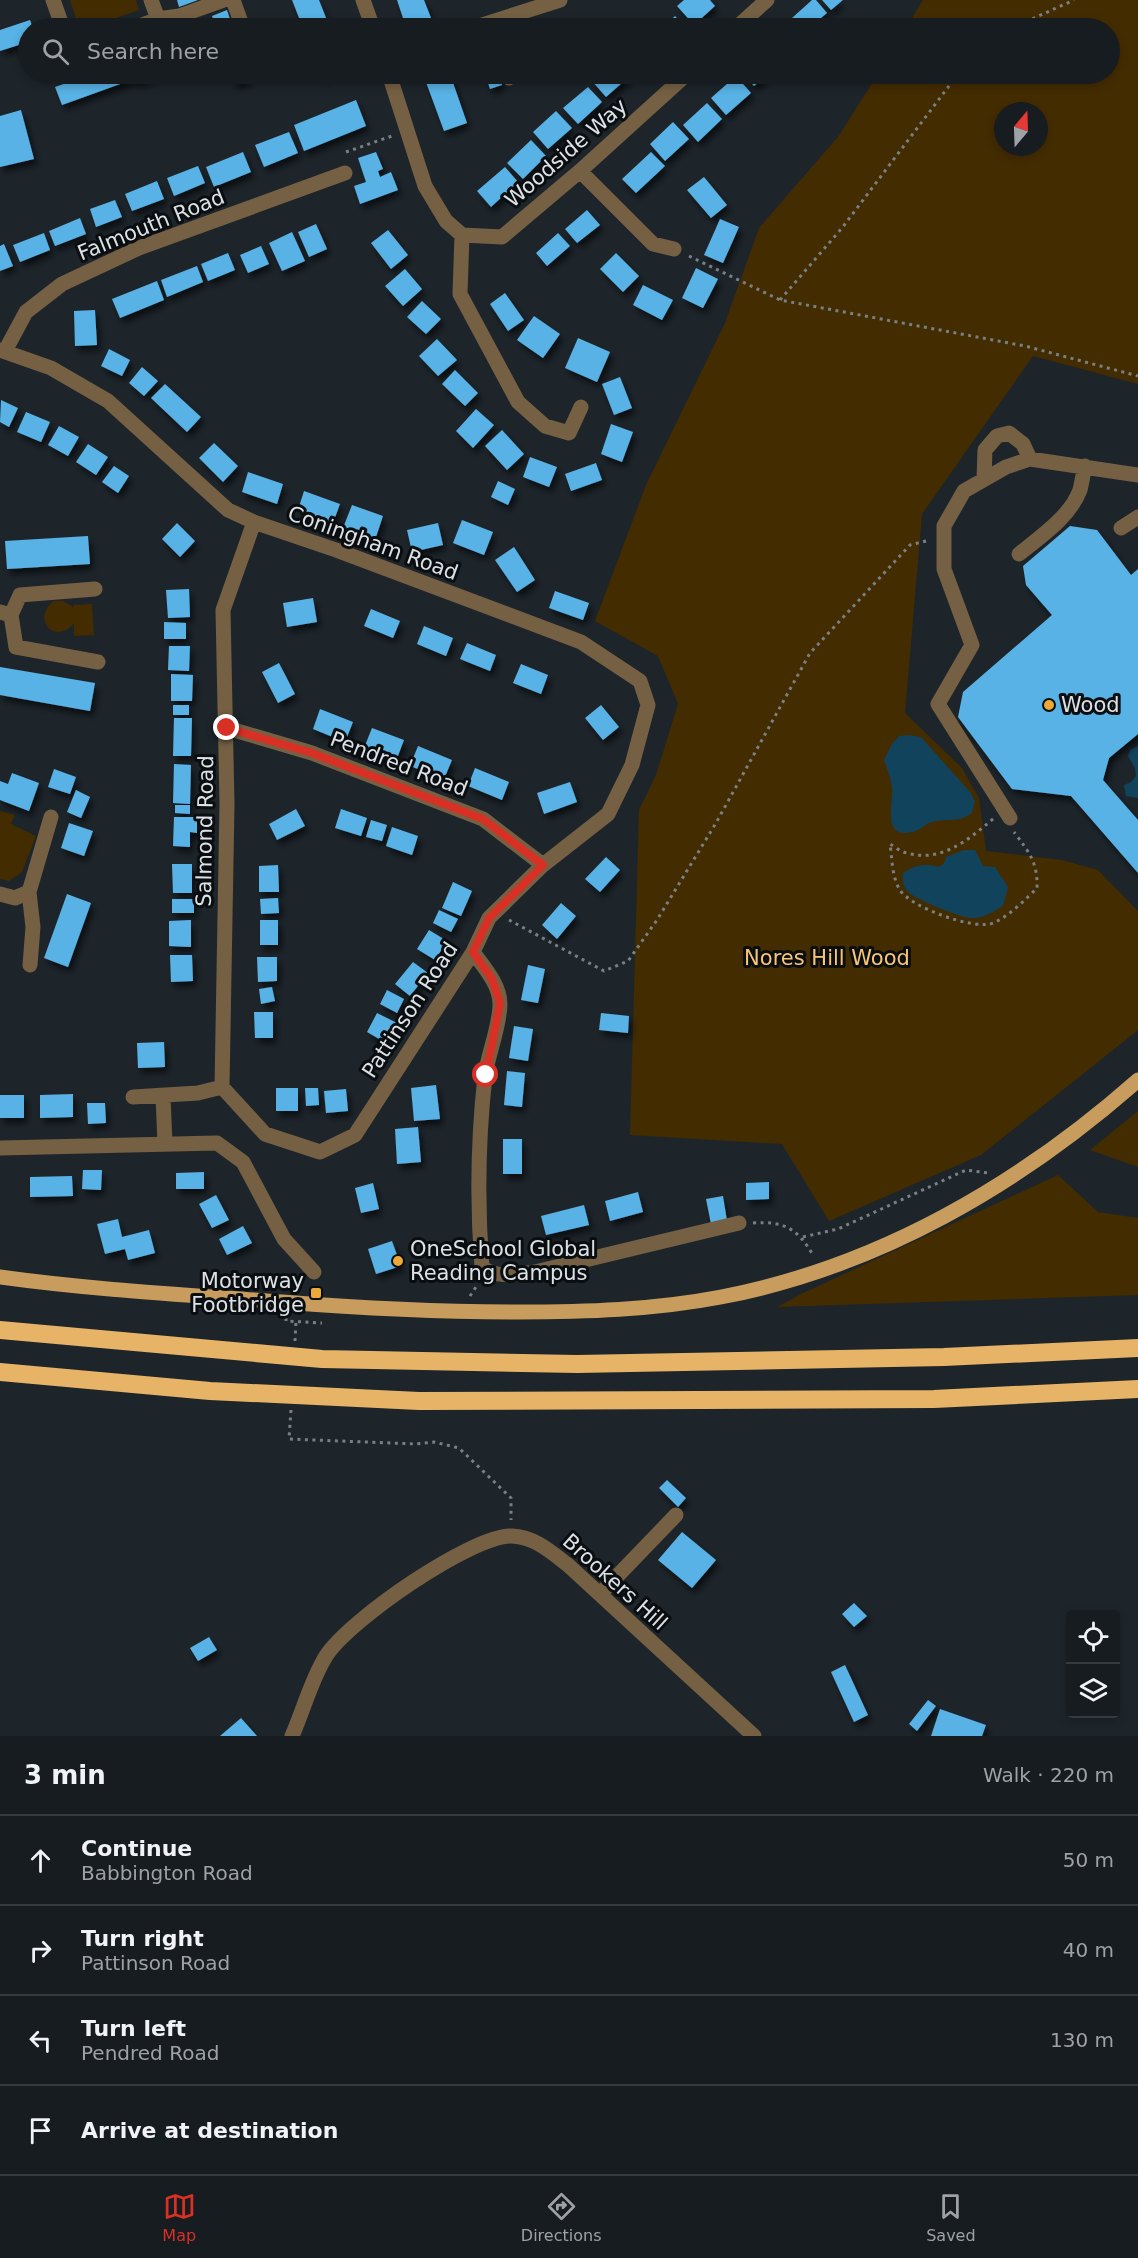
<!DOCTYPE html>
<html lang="en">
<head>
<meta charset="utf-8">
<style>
	:root { --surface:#161c20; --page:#1f2529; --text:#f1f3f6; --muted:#9ea1a5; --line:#353a3e; --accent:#d93025 }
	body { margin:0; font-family:"DejaVu Sans",sans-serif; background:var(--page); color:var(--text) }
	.controls { position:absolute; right:18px; bottom:18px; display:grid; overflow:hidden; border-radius:6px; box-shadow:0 3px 9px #0003 }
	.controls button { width:54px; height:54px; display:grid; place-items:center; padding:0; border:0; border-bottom:2px solid var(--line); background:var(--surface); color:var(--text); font:30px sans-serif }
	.compass { position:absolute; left:994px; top:102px; width:54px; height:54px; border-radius:50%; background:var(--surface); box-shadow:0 3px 9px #0003; rotate:19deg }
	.stop { position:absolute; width:18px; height:18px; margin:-14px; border:4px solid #d93025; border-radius:50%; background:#fff }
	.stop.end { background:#d93025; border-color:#fff; box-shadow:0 2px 6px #0008 }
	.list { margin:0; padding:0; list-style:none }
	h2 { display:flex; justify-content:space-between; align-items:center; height:78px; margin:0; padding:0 24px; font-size:26px }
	h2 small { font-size:20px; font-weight:400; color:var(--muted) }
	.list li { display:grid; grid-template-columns:39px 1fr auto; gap:18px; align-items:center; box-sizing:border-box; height:90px; padding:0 24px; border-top:2px solid var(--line) }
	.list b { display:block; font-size:22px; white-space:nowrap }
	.list p { margin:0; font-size:20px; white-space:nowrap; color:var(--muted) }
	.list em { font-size:20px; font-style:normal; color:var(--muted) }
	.icon { flex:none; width:33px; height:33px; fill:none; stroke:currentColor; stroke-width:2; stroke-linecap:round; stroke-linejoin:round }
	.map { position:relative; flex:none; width:1138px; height:1736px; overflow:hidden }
	.search { position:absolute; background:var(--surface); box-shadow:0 3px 9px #0003; left:18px; right:18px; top:18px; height:66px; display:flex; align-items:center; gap:15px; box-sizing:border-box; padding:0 21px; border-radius:33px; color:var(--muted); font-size:22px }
	.sheet { height:438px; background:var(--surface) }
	nav { display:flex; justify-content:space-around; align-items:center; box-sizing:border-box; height:84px; border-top:2px solid var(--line); background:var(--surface); font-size:16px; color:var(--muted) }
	nav a { display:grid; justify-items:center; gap:3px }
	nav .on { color:var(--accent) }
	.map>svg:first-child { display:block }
	.green { fill:#442c01; fill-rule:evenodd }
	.water { fill:#12435d }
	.building { fill:#59b2e5; filter:url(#shadow) }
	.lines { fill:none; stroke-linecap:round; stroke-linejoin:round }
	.path { stroke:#798085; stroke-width:3; stroke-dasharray:3 4.5; stroke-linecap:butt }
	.minor { stroke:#756043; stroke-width:15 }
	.major { stroke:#c79c5c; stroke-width:15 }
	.highway { stroke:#e7b366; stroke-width:18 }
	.route { stroke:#d93025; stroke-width:8 }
	.poi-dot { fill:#eca93a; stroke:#0a0e10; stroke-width:2 }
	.labels { text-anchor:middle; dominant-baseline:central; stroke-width:6; stroke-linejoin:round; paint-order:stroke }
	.street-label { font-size:21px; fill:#dce1e5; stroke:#0a0e10 }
	.poi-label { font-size:21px; fill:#dce1e5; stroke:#0a0e10; text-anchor:start }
	.park-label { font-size:21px; fill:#fac475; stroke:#0a0e10 }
</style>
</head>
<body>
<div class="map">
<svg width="1138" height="1736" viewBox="0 0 1138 1736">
	<defs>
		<filter id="shadow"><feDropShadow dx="3.5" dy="5.5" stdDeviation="3" flood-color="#0009"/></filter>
	</defs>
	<rect width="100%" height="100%" fill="#1d252b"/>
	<path class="green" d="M70,0h66l3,10 -52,18h-8z
		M923,0h215v384l-105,-28 -111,158 -17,199 57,55 17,30 7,53 76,9 36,10 40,41v119l-157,125 -152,66 -47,-77 -152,-9 9,-325 17,-35 22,-71 -20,-48 -63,-35 51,-136 79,-162 34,-95 79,-91 40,-63h232v-46h-204zM1003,111h36v36h-36z
		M54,601h9l9,5 1,2 1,-3 18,-1 2,31 -20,1v-13c-18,23 -44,-4 -20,-22z
		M0,811l15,4 -4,9 25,12 -14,36 -13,9 -9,-2z
		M1138,1111v56l-48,-17z
		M1058,1175l40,37 40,6v77l-361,12 24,-13z"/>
	<path class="water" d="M908,735l13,2 50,56 4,9 -3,11c-13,10 -25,5 -40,9 -8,2 -12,9 -20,10 -31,7 -18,-29 -20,-45 -1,-9 -5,-18 -8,-27l8,-16 7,-8z
		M1138,746v52l-12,-2 -2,-11 7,-3 5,-6 -1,-8 -7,-12 2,-6z
		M964,850h11l8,16 12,1 13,20 -5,19c-9,5 -20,13 -31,12 -11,0 -58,-19 -65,-27 -4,-5 -5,-12 -4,-18 12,-8 22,-10 36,-6l5,-4 2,-6z"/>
	<path class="building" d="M177,0h21l-19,7z
		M292,0h27l11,28h-27z
		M397,0h27l7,18 -25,9z
		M684,0h26l5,6 -21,19 -17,-19z
		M812,0h4l11,13 -18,15h-7l-10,-10z
		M822,0h21l-12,10z
		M227,10l6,18h-17l-4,-12z
		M675,16l12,12h-25z
		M30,20l3,8h-5v14l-28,9v-21z
		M92,74h68l-25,9 -1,-4 -72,26 -7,-18z
		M232,74h16l2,5 -15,5z
		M319,74h14l-12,4z
		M423,74h27l17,49 -23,8z
		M485,74h14l3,11 -12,4z
		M600,74h29l2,1 -25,22 -14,-16z
		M743,74h25l-14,12z
		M736,76l15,17 -25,22 -15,-17z
		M588,87l14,15 -24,22 -15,-16z
		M356,100l10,26 -62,25 -10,-26z
		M707,103l15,16 -24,23 -15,-17z
		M21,110l13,49 -34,8v-51z
		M556,111l16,17 -24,21 -15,-17z
		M673,122l16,17 -24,22 -15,-17z
		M289,132l9,21 -34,14 -9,-22z
		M531,140l15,16 -23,23 -16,-16z
		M243,152l8,20 -37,15 -8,-20z
		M376,152l7,17 -5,2 2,6 11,-5 7,18 -38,14 -6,-18 12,-4 -8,-24z
		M651,152l14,14 -29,27 -14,-14z
		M198,166l7,17 -31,13 -7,-18z
		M505,167l13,15 -27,25 -14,-16z
		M704,177l23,28 -16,13 -24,-28z
		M157,181l7,18 -32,12 -7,-17z
		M115,200l7,17 -26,10 -6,-18z
		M587,210l13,15 -23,18 -12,-14z
		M80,218l6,16 -31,12 -6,-15z
		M720,219l19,8 -16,36 -19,-8z
		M316,224l11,25 -18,8 -11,-25z
		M388,230l20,25 -17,14 -20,-26z
		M292,232l13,29 -23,10 -13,-28z
		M44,233l6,17 -30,12 -7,-17z
		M558,233l12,13 -23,20 -11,-13z
		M4,244l9,22 -13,5v-25z
		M261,246l8,18 -21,9 -8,-18z
		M228,253l7,17 -27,11 -7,-17z
		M616,253l23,23 -16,16 -23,-23z
		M197,266l6,16 -36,15 -6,-17z
		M696,268l22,11 -15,29 -21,-10z
		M405,269l17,20 -19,17 -18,-20z
		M157,281l7,19 -44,18 -8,-19z
		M643,285l30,15 -11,20 -29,-15z
		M505,293l19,27 -16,11 -18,-27z
		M422,301l19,18 -15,15 -19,-17z
		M95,310l2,35 -22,1 -1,-35z
		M534,316l26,18 -17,24 -26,-18z
		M578,338l32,14 -13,30 -32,-14z
		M437,339l20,21 -19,16 -19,-20z
		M109,349l21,11 -8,16 -21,-10z
		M142,367l16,14 -14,15 -15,-13z
		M455,370l23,23 -13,13 -23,-22z
		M620,377l12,31 -18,7 -12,-31z
		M165,384l36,33 -14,15 -36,-34z
		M1,400l17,8 -9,19 -9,-5z
		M476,409l18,16 -21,23 -17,-17z
		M26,412l24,10 -9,20 -24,-10z
		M611,424l22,8 -11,30 -21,-8z
		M59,426l20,11 -11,19 -20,-11z
		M502,430l22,24 -17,16 -22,-24z
		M214,443l24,23 -15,16 -24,-24z
		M88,444l20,13 -12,18 -20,-13z
		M530,457l27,10 -8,20 -26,-10z
		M596,463l6,17 -31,11 -6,-17z
		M114,466l15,10 -11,17 -16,-11z
		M248,472l35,12 -6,20 -35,-12z
		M498,481l17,8 -7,16 -17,-8z
		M304,491l36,13 -7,19 -35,-13z
		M352,505l31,11 -8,24 -32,-12z
		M462,520l31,12 -9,23 -31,-12z
		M177,523l18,18 -15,16 -18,-18z
		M438,523l5,22 -31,7 -5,-22z
		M1070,526l27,4 34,45 7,-6v165l-29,24 -6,22 35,40v53l-67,-77 -59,-7 -54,-72 5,-25 89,-77 -26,-30 -3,-19z
		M88,536l2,28 -83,5 -2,-28z
		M514,547l21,33 -18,12 -22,-32z
		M189,589l1,28 -22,1 -2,-28z
		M555,591l34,12 -6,17 -34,-12z
		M313,598l4,24 -30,5 -4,-24z
		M371,609l29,12 -7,17 -29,-12z
		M164,622l22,1v16h-22z
		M424,626l29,12 -7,18 -29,-12z
		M467,643l29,12 -6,16 -30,-12z
		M169,646h21l-1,25 -21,-1z
		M279,663l16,31 -17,9 -16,-31z
		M521,664l27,11 -7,19 -28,-11z
		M0,667l95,16 -5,28 -90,-16z
		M171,674l22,1 -1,26h-21z
		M173,705h16v10h-16z
		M601,705l18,22 -16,13 -18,-22z
		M320,709l33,13 -8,20 -32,-13z
		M174,718h18l-1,38h-18z
		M372,728l32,12 -8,21 -32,-13z
		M418,746l34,14 -8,19 -34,-13z
		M174,764l17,1 -1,39 -17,-1z
		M475,768l34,14 -7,18 -34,-14z
		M54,769l22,8 -6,17 -22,-7z
		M12,773l27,10 -10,28 -29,-11v-19l8,3z
		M570,782l7,20 -33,12 -7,-21z
		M76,790l14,7 -9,21 -14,-6z
		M175,805h15v9l-15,-1z
		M296,809l9,17 -28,14 -8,-16z
		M341,809l26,9 -6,18 -26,-8z
		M174,817h23v16l-7,-1v15l-17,-1z
		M371,820l16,5 -5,16 -16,-4z
		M69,823l24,8 -9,25 -23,-8z
		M392,827l26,9 -6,19 -26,-9z
		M606,857l14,13 -20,22 -15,-13z
		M172,864h20v29h-19z
		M278,865l1,27h-20v-26z
		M453,882l19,9 -11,25 -19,-8z
		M67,894l24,9 -23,64 -24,-9z
		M278,898l1,15 -18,1 -1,-15z
		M172,899h22v14h-22z
		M561,903l15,13 -19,23 -15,-14z
		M439,910l19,9 -7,13 -18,-9z
		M191,920v27l-22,-1v-25z
		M260,920h18v25h-18z
		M429,930l18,11 -12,19 -18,-11z
		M170,955h22l1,26 -22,1z
		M257,957h20v24l-19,1z
		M413,962l15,11 -18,23 -15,-12z
		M528,965l17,4 -7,34 -17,-3z
		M272,987l3,14 -14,3 -2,-15z
		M387,990l17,9 -7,14 -17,-9z
		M254,1012h19v26h-18z
		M377,1013l20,10 -11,20 -19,-11z
		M601,1013l28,3 -1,17 -29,-3z
		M514,1026l19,3 -5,32 -19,-3z
		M164,1042l1,25 -27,1 -1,-25z
		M507,1071l18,2 -3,34 -18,-2z
		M436,1085l4,34 -26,2 -3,-33z
		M276,1088h22v23h-22z
		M305,1088h13l1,17 -13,1z
		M346,1089l2,22 -22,2 -2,-22z
		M73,1094v23l-33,1v-23z
		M0,1095h24v23h-24z
		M87,1103h18l1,20 -18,1z
		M418,1127l3,35 -24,2 -2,-35z
		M503,1139h19v35h-19z
		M83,1170h19l-1,20 -19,-1z
		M204,1172v17h-28v-16z
		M72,1176l1,20 -43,1v-20z
		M769,1182v17l-23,1v-17z
		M373,1183l6,26 -18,4 -6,-25z
		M638,1192l5,20 -33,9 -5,-20z
		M216,1195l13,25 -17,8 -13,-24z
		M723,1196l4,25 -16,3 -5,-25z
		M584,1205l5,20 -43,10 -5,-19z
		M118,1219l4,18 27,-7 6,23 -27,7 -3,-11 -20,5 -8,-30z
		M243,1226l9,17 -25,12 -8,-16z
		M392,1241l9,25 -25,8 -8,-25z
		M667,1480l19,18 -8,9 -19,-19z
		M682,1532l34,28 -24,28 -34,-28z
		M854,1603l13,13 -13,11 -12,-13z
		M209,1637l8,13 -19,11 -8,-13z
		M845,1665l23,50 -14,7 -23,-50z
		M928,1700l8,6 -19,25 -8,-7z
		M940,1709l46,16 -4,11h-51z
		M241,1718l16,18h-37z"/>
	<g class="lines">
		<path class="path" d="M1012,28l62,-28
			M346,152l46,-16
			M689,256l91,44 245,46 113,30
			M780,300l62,-72 116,-154
			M993,819c-25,21 -52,44 -86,34 -6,-1 -12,-6 -17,-9 2,14 2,34 10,46 10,17 75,41 93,33 15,-6 33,-24 44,-35 1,-25 -8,-36 -23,-56
			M509,920l95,51 24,-10 29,-41 59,-97 94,-170 100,-108 20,-5
			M753,1223c31,-2 44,5 60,32
			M803,1237l35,-8 128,-59 22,3
			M244,1283v-5l44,4v5
			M470,1296l8,-12
			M286,1318v3l36,2
			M295,1341l1,-20
			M291,1410l-2,29 127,5 18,-2 25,6 52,50v22"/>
		<path class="minor" d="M53,0l10,28
			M233,0l10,28
			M363,0l10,28
			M158,19l21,-3 45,-16
			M134,28l24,-9 -7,-19
			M473,28l87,-28
			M736,28l31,-28
			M389,74l36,112 21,35 16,14 -2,59 58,108 27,24 24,7 12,-26
			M508,74l1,4
			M580,171l73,73 21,5
			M462,235l40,2 78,-66 107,-97
			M0,350l51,18 57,33 120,109 26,12 82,28 245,92 59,39 8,24 -16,60 -24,49 -65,51 -54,53 -16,34 -118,183 -35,17 -55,-18 -43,-47
			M5,351l21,-39 36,-28 77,-36 206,-75
			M984,479l1,-29 12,-14 12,-3 14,11 7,15
			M1121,528l17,-11
			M1019,554c21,-17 51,-37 61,-64 2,-8 3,-16 5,-24
			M0,612l11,3 5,32 82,15
			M11,615l9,-20 75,-6
			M227,728l85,25 171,66 60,46
			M1010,818l-72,-114 34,-59 -28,-76v-43l20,-35 42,-24 24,-8 108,16
			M29,892l4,35 -3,38
			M0,894l15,4 14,-6 22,-75
			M473,952c11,15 27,33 27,52 0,22 -12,50 -15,72 -7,63 -8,128 -3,191 15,12 35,7 53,5l204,-49
			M222,1087l5,-283 -4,-194 31,-88
			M163,1096l2,48
			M133,1097l65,-4 24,-6
			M0,1148l217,-5 26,19 41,77 30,33
			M600,1594l76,-79
			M292,1736c12,-27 19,-56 34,-80 22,-35 145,-121 186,-120 23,1 39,16 56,29l186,171"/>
		<path class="major" d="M0,1277c94,13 188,18 282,25 78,6 156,10 235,10 68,0 136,-2 204,-15 157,-30 298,-112 417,-217"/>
		<path class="highway" d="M0,1330l322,29 255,5 367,-7 194,-9
			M0,1372l210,19 209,10 515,-2 204,-10"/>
	</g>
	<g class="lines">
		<path class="route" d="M227,728l85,25 171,66 60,46 -54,53 -16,34 19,27 8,24 -14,72"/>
	</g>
	<g class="poi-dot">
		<circle cx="1049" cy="705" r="6"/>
		<circle cx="398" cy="1261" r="6"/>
		<rect x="310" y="1287" width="12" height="12" rx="3"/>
	</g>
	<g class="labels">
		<g class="street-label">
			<text transform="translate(566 153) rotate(-41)">Woodside Way</text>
			<text transform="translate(151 225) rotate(-22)">Falmouth Road</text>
			<text transform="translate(373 543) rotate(20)">Coningham Road</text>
			<text transform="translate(399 764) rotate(21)">Pendred Road</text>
			<text transform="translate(205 831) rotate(-89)">Salmond Road</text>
			<text transform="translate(410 1010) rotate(-57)">Pattinson Road</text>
			<text transform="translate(615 1582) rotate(42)">Brookers Hill</text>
		</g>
		<g class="poi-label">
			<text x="1061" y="705">Wood</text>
			<text x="410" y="1249">OneSchool Global<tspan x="410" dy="24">Reading Campus</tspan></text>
			<text x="304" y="1281" text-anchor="end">Motorway<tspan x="304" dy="24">Footbridge</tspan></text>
		</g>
		<g class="park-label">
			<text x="827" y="958">Nores Hill Wood</text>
		</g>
	</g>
</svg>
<div class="controls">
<button><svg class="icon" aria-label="locate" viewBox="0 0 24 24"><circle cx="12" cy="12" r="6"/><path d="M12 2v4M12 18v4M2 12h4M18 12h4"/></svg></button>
<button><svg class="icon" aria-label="layers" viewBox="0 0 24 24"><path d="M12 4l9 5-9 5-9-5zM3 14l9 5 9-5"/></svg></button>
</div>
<svg class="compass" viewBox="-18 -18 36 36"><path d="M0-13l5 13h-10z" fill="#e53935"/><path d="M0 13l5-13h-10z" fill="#9ea1a5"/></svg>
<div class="stop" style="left:486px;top:1075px"></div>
<div class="stop end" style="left:227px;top:728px"></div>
<div class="search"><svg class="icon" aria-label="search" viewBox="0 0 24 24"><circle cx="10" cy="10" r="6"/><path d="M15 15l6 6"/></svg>Search here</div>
</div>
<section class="sheet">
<h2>3 min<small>Walk · 220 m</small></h2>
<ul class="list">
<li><svg class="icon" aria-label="ahead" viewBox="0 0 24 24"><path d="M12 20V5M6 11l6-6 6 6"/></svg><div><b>Continue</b><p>Babbington Road</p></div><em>50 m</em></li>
<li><svg class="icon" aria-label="right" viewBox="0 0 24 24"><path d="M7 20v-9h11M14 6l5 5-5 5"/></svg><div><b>Turn right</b><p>Pattinson Road</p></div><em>40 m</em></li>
<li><svg class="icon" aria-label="left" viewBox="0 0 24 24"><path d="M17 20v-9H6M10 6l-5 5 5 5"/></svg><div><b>Turn left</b><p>Pendred Road</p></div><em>130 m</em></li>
<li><svg class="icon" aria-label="arrive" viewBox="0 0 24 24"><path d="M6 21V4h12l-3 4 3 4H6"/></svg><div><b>Arrive at destination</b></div></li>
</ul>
</section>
<nav>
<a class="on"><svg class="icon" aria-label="map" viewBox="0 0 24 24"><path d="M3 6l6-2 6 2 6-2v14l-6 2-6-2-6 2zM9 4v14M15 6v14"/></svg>Map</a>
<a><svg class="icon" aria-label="directions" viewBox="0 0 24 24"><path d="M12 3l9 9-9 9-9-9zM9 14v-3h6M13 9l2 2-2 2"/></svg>Directions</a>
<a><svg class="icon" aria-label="saved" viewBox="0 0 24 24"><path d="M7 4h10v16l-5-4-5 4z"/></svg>Saved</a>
</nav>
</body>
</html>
